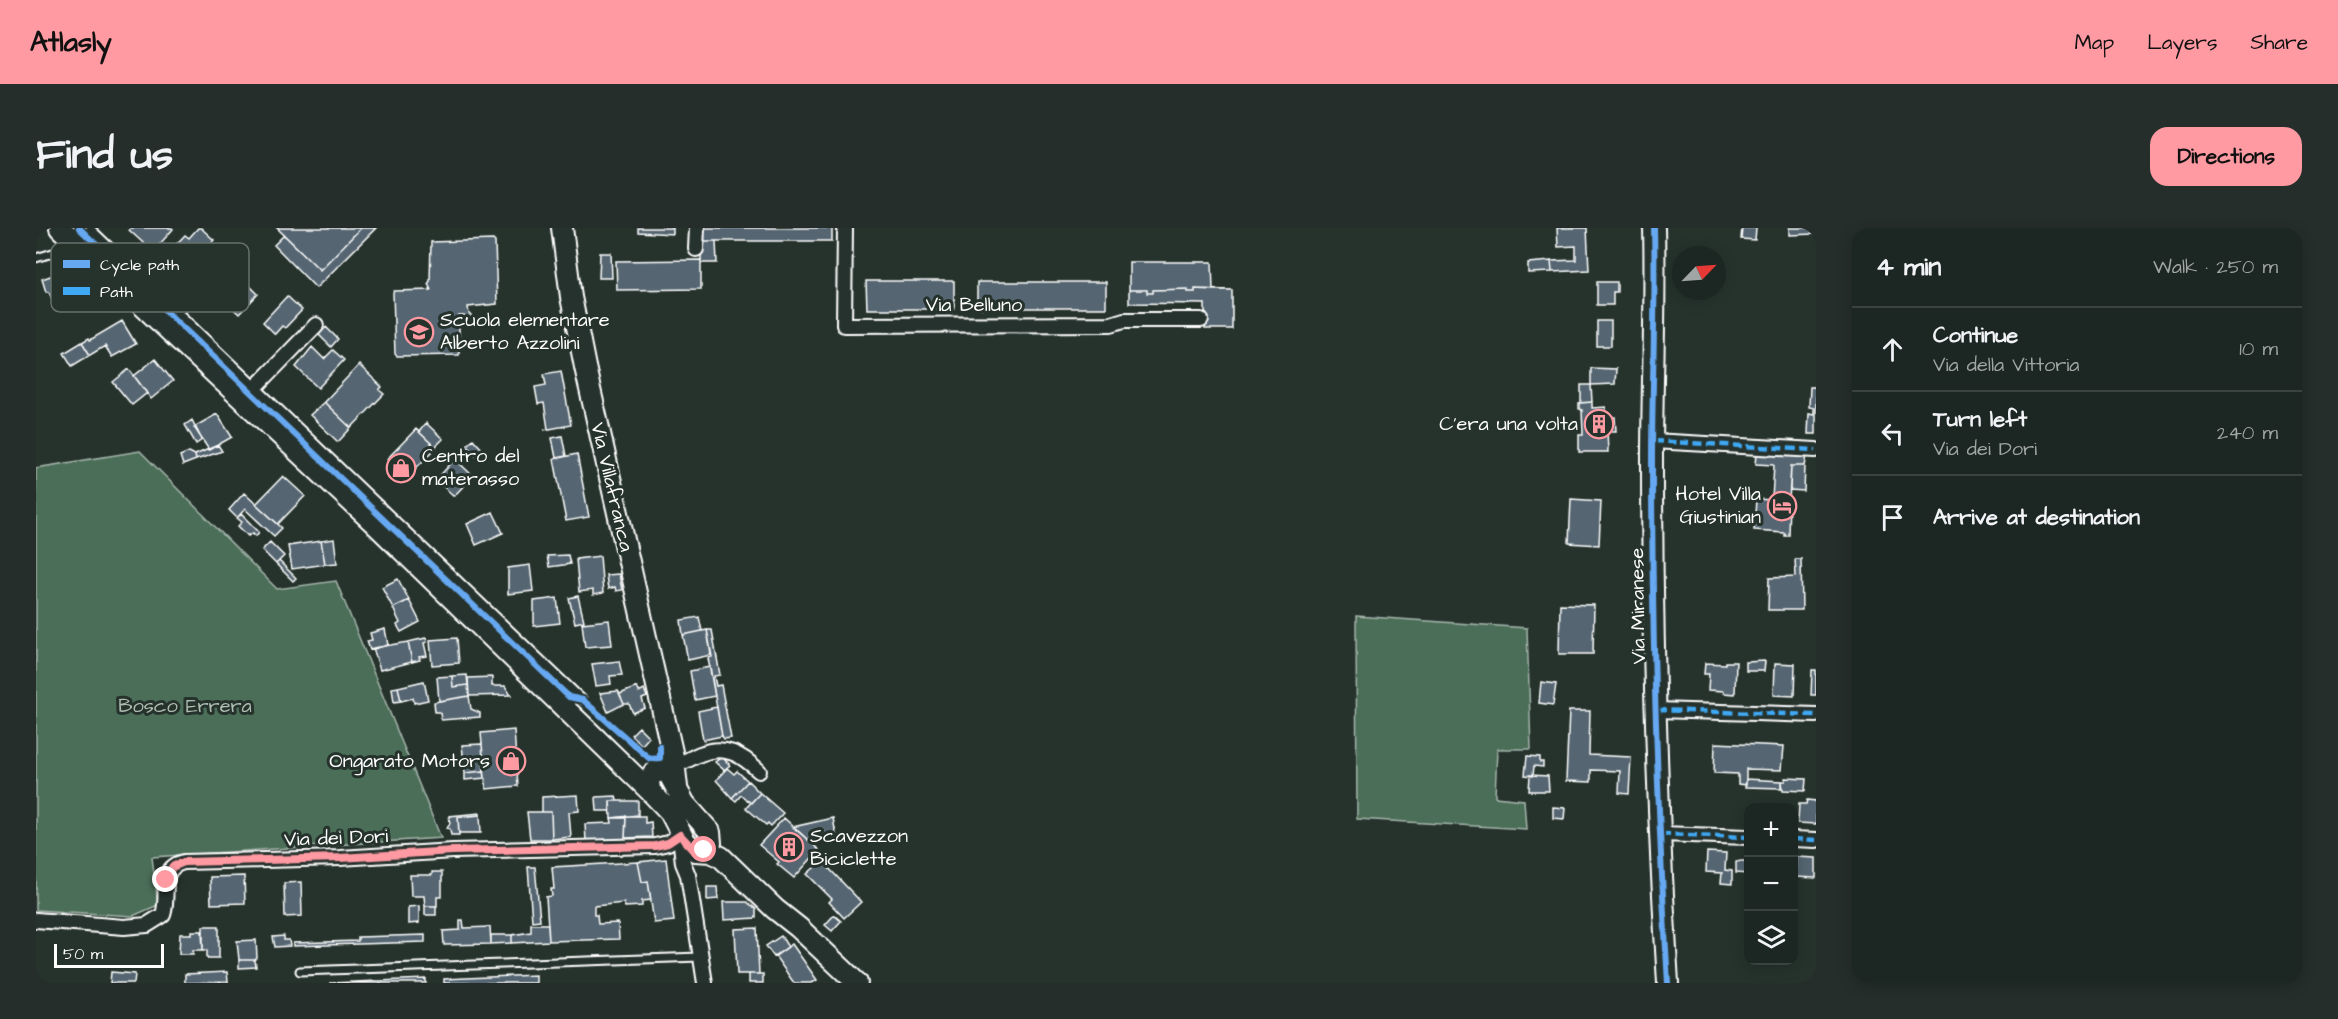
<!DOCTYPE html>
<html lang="en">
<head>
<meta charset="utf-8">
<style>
	:root { --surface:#1c2622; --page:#252e2a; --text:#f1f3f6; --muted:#a0a5a5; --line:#3a4340; --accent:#ff9aa2 }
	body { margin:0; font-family:"Architects Daughter",sans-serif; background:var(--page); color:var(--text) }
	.controls { position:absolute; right:18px; bottom:18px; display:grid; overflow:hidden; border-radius:12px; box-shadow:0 3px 15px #0003 }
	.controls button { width:54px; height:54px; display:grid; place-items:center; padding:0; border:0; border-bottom:2px solid var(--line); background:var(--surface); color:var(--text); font:30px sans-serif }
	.compass { position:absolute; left:1636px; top:18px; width:54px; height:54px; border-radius:50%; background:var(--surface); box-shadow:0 3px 15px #0003; rotate:65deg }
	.scale { position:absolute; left:18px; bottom:15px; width:110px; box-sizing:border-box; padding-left:6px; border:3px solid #fff; border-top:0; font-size:16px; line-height:21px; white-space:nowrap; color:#fff; -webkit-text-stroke:4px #26332d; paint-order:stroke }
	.stop { position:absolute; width:18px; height:18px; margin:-14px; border:4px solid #ff9aa2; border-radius:50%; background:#fff }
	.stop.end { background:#ff9aa2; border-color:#fff; box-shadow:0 2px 6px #0008 }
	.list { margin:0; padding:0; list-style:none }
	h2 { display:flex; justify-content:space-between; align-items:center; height:78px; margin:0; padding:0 24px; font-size:26px }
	h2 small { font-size:20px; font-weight:400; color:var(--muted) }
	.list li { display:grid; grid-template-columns:39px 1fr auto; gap:18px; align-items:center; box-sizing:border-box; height:84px; padding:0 24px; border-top:2px solid var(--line) }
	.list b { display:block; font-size:22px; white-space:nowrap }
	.list p { margin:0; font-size:20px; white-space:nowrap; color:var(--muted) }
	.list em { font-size:20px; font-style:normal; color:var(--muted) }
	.icon { flex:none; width:33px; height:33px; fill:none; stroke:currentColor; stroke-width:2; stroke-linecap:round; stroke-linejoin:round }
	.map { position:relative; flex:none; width:1780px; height:755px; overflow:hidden; border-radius:18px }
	header { display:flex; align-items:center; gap:36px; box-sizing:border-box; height:84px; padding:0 30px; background:var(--accent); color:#111 }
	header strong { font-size:28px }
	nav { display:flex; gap:33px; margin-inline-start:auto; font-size:21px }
	.intro { display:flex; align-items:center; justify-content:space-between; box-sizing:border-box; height:144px; padding:0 36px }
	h1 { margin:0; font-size:42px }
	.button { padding:15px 27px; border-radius:18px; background:var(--accent); color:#111; font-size:21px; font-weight:700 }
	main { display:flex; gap:36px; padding:0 36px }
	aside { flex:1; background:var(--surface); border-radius:18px; box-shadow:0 3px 15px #0003 }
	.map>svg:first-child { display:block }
	.green { fill:#4c6e59; stroke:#a6b6ac; stroke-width:1.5 }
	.building { fill:#556672; stroke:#fff; stroke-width:1.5 }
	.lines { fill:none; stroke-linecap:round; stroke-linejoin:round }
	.lane-casing { stroke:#fff; stroke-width:11 }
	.street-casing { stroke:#fff; stroke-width:18 }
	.secondary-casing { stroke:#fff; stroke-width:24 }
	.lane { stroke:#26332d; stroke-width:7 }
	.street { stroke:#26332d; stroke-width:14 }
	.secondary { stroke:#26332d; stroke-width:20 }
	.quiet { stroke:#3fa9f5; stroke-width:4.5; stroke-dasharray:9 4.5; stroke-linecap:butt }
	.cycleway-casing { stroke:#26332d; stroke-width:10 }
	.cycleway { stroke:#66a8f1; stroke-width:6 }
	.route { stroke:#ff9aa2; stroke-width:8 }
	.labels { text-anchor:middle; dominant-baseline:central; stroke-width:6; stroke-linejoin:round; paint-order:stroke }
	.street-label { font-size:20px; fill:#fff; stroke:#26332d }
	.poi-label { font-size:20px; fill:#fff; stroke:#26332d; text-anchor:start }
	.park-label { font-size:20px; fill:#aebeb4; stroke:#26332d }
	.key { fill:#26332d; stroke:#67706c; stroke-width:1.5 }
	.key-label { font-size:16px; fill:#fff }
</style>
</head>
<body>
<header>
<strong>Atlasly</strong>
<nav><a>Map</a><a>Layers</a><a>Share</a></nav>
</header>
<div class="intro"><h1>Find us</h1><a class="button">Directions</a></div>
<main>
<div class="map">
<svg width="1780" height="755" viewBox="0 0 1780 755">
	<rect width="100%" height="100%" fill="#26332d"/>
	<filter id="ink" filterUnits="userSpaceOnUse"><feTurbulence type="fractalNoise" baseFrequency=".0167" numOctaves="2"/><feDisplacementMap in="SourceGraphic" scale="12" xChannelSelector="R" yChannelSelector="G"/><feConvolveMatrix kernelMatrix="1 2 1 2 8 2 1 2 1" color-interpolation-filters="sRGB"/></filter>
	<g filter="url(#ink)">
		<path class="green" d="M104,223l137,138 59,-8 105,257 -289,19 6,48 -25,11 -97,-6v-442z
			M1320,388l171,12 4,121h-34l-2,48 29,3 2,29 -169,-10z"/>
		<path class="building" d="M95,0h41l1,1 -20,23 -24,-22z
			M162,0h3l13,12 -30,33 -19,-17 20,-21 4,3z
			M241,0h84l-41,42z
			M325,0h15l-60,60 -42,-43 10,-10 36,35z
			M602,0h35v6l-35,-2z
			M667,0h129v13h-129z
			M1521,0h30l2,42 -37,2 -1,-11 25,-1v-14l-18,1z
			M1706,0h14l-1,12 -14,-1z
			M1754,0h23l1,6 -24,1z
			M457,12l2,2 2,62 -29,3 1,7 4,4 -4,3 -5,-5h-5v39l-62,1 -2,-2 -2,-61 1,-2 37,-1 -3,-6 2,-3 1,-39z
			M665,13h15l1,22h-16z
			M564,25h11l1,25h-13z
			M665,32v29l-84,1 -1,-29z
			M1515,33l1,11 -24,1v-10z
			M1093,34h83l1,28 -18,-1v3h-7v-3l-35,1v3h-6v-3h-18z
			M26,44l9,16 -14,6 1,2 -6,3 -3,-7h-3l-4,-13z
			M205,49l17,17 -19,20 -20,-19 11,-12 5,1z
			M830,53h88v28h-87z
			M941,54h129v26h-129z
			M1561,54h20v10h-4v13h-16z
			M1152,61v3h7v-3l37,1v39h-27v-25l-76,-1v-13h18v3h6v-3z
			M251,68l15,14 -17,18 -3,-2 -7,8 -12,-12z
			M86,93l14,23 -24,13 -7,-11 -15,9 -8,-13 7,-4 1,2z
			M1561,93h14v25h-14z
			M290,99l12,12 -7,8 -12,-12z
			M46,114l8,13 -18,11 -8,-13z
			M276,119l12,12 9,-9 11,10 -26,28 -22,-21z
			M119,131l18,22 -22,18 -17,-23z
			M323,137l23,22 -3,3 5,4 -33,34 -27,-26z
			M1555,140l25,1 -1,15 -24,1z
			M93,141l18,24 -15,12 -19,-23z
			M525,143l10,54 -27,5 4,-1 -4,-26 -6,1 -3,-17 11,-2 -2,-11z
			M1545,157h10l1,17 -11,1z
			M1774,159h6v47h-8l1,-21 5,1v-6l-5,-1z
			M288,174l27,26 -13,14 -28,-27z
			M1556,174v6l14,-1v10h9l1,14h-9l1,21h-29v-17h4l-1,-25 -3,-1v-6z
			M181,186l15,23 -23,13 -15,-23z
			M156,192l10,20 -6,4 -11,-19z
			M390,195l17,16 -8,8 -16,-15z
			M380,201l20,19 -29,29 -20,-18z
			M526,208l4,20 -10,2 -4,-20z
			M437,211l10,11 -6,6 -10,-11z
			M182,217l4,6 -26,9 -1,-5z
			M153,224l6,3 1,5 -13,5 -3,-9z
			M1721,225l50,3 -2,10h-14l-2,35 -17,-1 2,-35 -18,-1z
			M541,226l12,63 -23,4 -12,-62z
			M419,231l18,17 -19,20 -18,-16z
			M1755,238h14l-1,25 -14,-1z
			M247,248l22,20 -27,28 -22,-20z
			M208,265l38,35 -8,8 -29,-27 -8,9 -8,-8z
			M1535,271l30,2 -2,44 -30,-2z
			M1720,271l33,2 -1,34h-4v-3l-30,-2z
			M457,284l10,21 -27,12 -9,-21z
			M205,286l18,18 -3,4 -3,-3 -5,3 -10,-10 4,-4 -5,-4z
			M298,311l3,24 -12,1 -4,-23z
			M285,313l4,23 -33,5 -4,-23z
			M234,314l14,14 -8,8 -14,-14z
			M532,327l2,9 -21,3 -2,-11z
			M564,328l3,37 -10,2v-5l-14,2 -3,-33z
			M1759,331h6l1,51h-34l1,-32 27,-1z
			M243,333l17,17 -3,3 -17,-17z
			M494,337l3,26 -25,3v-26z
			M583,346l3,16 -6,1 -1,-4 -7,2 -2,-14z
			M362,351l11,21 -16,8 -11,-21z
			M542,368l6,25 -9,2 -6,-25z
			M521,370l3,25 -26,3v-25z
			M373,372l11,22 -19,10 -4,-7 3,-2 -7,-15z
			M1524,376l34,1 -1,49h-34z
			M663,389l3,14 -19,4 -2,-15z
			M573,392l3,25 -27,2 -3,-24z
			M349,401l3,16 -18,5 -3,-9 5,-1 -2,-7z
			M671,402h5l8,45 -6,1 2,10 5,-1 10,53 -7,1 -2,-3 -14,-78 4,-1z
			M671,402l4,25 -23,5 -5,-25z
			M390,410l1,4 -3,1 3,13 -8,1 1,3 -8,2 -4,-20z
			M421,410l2,25 -27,2 -2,-25z
			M372,414l4,20 -32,8 -7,-22z
			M583,433l3,14 -12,1 1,8 -15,2 -4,-22z
			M1729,433l-1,10h-18v-9z
			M1689,434h11l-1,32 -11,-1v-2l-16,-1 1,-16h-5l1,-11 20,1z
			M1739,435l20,1 -1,32 -20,-1z
			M674,439l5,29 -20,4 -5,-29z
			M1776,442h4v25h-5z
			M431,447l1,10 -15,2 -1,-11z
			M416,448l1,11 15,-2 1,11 -30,5 -2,-24z
			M456,449v9h13l6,9 -42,1 -1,-18z
			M388,453l4,19 -14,3 -1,-5 -12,3 -3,-14z
			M1505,454l15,2 -3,21 -14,-2z
			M362,459l3,14 -7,1 -2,-14z
			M601,459l2,5 5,-3 3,8 -5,2 3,9 -12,5 -4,-9h-5l-6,-13 2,3z
			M582,463l6,13 -16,8 -8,-19z
			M433,468l2,13 9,4v4l-39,3 -1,-8h-5l-1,-10z
			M681,479l5,29 -19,4 -5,-29z
			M1533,483h21l-1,44 42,2 -2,37 -10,-1 1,-22 -29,-1v12l-25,-1z
			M603,499l10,10 -7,8 -11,-10z
			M478,502l4,56 -32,3 -5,-56z
			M1679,515l69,3 -2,24 -36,-1v16l-8,-1v-10l-24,-1z
			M446,516l2,27 -19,2 -3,-28z
			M1491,528l13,1v5h3v5l-9,-1 -1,10 -8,-1z
			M686,529l8,8 -6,5 -9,-8z
			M691,540l7,6 3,-3 11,10 -16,17 -16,-18z
			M448,543l1,7 -20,2v-7z
			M1494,547l18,1 1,15h-20z
			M1750,550l20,1 -1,12 -22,-1 -1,-9h4z
			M1710,551l36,2v7l-37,-1z
			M712,553l12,12 -9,10 -10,-8 -5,6 -4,-3z
			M724,565l23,20 -12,13 -3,-3 -2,2 -20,-17z
			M542,567l1,16 -10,1 2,25 -19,2 -1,-27h-9v-15z
			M580,568l1,5h-7v10h-13l-1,-14z
			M1771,572l9,1v23l-18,-1 1,-19h7z
			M574,573h28v14l-27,3z
			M1517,579l12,1 -1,11 -11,-1z
			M491,584h24l1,27h-22z
			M444,585v2l-22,2 1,18h-8l-1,-6 -3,-1 3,-5 -1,-7z
			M444,587l1,18h-22l-1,-16z
			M590,588h19v7l6,-1 1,15 -27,1z
			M575,590h15l-1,22 -39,1 -1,-17 27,-1z
			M748,590l35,32 -25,28 -17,-14 2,-2 -20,-17z
			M797,590l3,17 -27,6 -16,-14z
			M1671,624l19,1 -1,17 7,1v13l-11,-1 1,-10 -16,-1z
			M1761,629l19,1v20l-20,-1z
			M630,631l8,62 -20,2 -6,-42 -6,1 -4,-20z
			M786,633l39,41 -17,16 -15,-16 3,-3 -25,-25z
			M1705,633h7v13l-12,-1v-11z
			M602,634l4,20 6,-1 3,19 -9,1v5l-17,1 -1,-4 -30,3v9h3l1,9 20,-1 1,16 -70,2 -3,-44 6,-1 -1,-7h3l-2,-22z
			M492,639h7l5,53 -8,1z
			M396,644h10v25h-5v9h-12l-1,-10h-13l-1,-21h22z
			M208,648l1,27 -34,1 -1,-27z
			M265,654l1,34 -17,1 -1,-34z
			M671,659h10l1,12 -11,1z
			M687,674h24l9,7v9l-32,2z
			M383,678v17l-11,1v-17z
			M389,678h11v9h-11z
			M798,687l7,6 -9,10 -7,-6z
			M424,692h3l1,8 26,-1 1,17 -47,1 -1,-14 17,-1z
			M495,696h17l1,17 -37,2v-8l19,-3z
			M167,698h16v32h-12v-8h-4z
			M721,700l2,46h-22l-2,-45z
			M155,703h11l1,19h-10v4h-14l1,-20h11z
			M389,707v7l-132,4v-3l65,-2v-4z
			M455,707h21v8l-21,1z
			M248,708v4h5l1,6 -15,1 -2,-10z
			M745,708l7,11 -14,10 -8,-11z
			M220,712l1,18 -2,2h-16l-2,-19z
			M756,716l25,36 -5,3h-18l-19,-27z
			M203,732h16l1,7 -17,1z
			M75,744l24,2 -1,9h-24z
			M191,744l1,10 -43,1v-9z
			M713,746h14v9h-14z
			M500,747v8h-92v-4z
			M390,751v4h-96z"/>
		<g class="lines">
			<g class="lane-casing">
				<path id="lane" d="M54,0l493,472
					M0,30l20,-6 7,7 19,-8
					M129,96l71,-70
					M264,743l400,-14"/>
			</g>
			<g class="street-casing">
				<path id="street" d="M809,0l-1,97 267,-1 13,-4h77
					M660,21l1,-21
					M207,172l73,-75
					M1617,213l163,9
					M1621,482l159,5
					M639,537c10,-3 16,-7 25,-11 25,-10 42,1 59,17
					M1625,606l87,3
					M644,607l3,28 5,12 17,108
					M1758,611l22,1
					M0,692l88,7 23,-2 16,-10c7,-20 -6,-47 21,-53l156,-4 113,-7 202,-5 13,-3 12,-8"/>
			</g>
			<g class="secondary-casing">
				<path id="secondary" d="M24,0l314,295 276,268
					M526,0l9,69 14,70 89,394 3,26
					M1618,0c2,77 -2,155 -2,232 0,174 5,349 16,523
					M668,622l7,-7 -1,-11 -25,-28 -16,-29 -4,-4 -11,2 -5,7 1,11 20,21 15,29 10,10 16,1 10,5 54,52 24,19 58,55"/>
			</g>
			<use href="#lane" class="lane"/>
			<use href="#street" class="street"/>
			<use href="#secondary" class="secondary"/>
			<path class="quiet" d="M1617,213l163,9
				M1621,482l159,5
				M1625,606l87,3
				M1758,611l22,1"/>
			<g class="cycleway-casing">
				<path id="cycleway" d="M43,0l490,469 14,3 67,59 10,-1v-11
					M1618,0c2,77 -2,155 -2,232 0,174 5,349 16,523"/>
			</g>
			<use href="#cycleway" class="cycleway"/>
		</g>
	</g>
	<g class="lines" filter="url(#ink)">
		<path class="route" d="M130,652l6,-13 12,-5 156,-4 113,-7 202,-5 13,-3 12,-8 15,16 9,-1"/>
	</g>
	<defs>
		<g id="school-ring" transform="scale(1.5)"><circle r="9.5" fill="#26332d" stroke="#ff9aa2" stroke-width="1.5"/><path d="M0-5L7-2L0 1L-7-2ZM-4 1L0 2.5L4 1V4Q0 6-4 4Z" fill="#ff9aa2"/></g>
		<g id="building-ring" transform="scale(1.5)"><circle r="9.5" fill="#26332d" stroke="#ff9aa2" stroke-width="1.5"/><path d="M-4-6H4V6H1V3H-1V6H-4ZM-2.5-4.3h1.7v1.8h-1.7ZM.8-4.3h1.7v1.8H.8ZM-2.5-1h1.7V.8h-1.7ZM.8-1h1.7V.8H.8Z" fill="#ff9aa2"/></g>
		<g id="shop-ring" transform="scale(1.5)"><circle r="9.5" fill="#26332d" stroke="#ff9aa2" stroke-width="1.5"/><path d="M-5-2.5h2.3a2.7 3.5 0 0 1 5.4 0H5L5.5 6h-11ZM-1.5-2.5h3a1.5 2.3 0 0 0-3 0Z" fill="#ff9aa2"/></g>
		<g id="hotel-ring" transform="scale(1.5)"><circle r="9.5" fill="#26332d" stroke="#ff9aa2" stroke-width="1.5"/><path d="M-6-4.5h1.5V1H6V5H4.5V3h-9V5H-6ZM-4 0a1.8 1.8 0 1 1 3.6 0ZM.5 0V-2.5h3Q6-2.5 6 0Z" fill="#ff9aa2"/></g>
	</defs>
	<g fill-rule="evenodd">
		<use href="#school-ring" x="383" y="104"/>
		<use href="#building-ring" x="1563" y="196"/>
		<use href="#shop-ring" x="365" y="240"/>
		<use href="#hotel-ring" x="1746" y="278"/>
		<use href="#shop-ring" x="475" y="533"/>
		<use href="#building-ring" x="753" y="619"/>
	</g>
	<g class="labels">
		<g class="street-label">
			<text x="938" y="77">Via Belluno</text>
			<text transform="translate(576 259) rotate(77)">Via Villafranca</text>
			<text transform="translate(1602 378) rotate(-91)">Via Miranese</text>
			<text transform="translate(300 610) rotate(-2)">Via dei Dori</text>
		</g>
		<g class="poi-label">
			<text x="404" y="92">Scuola elementare<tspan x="404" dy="23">Alberto Azzolini</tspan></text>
			<text x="1542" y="196" text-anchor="end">C'era una volta</text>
			<text x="386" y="228">Centro del<tspan x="386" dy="23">materasso</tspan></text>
			<text x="1725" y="266" text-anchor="end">Hotel Villa<tspan x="1725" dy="23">Giustinian</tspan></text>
			<text x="454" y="533" text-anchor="end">Ongarato Motors</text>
			<text x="774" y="608">Scavezzon<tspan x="774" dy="23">Biciclette</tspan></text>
		</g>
		<g class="park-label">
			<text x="149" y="478">Bosco Errera</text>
		</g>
	</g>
	<rect x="15" y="15" width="198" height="69" rx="9" class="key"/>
	<rect x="27" y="32" width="27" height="8" fill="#66a8f1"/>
	<rect x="27" y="59" width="27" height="8" fill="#3fa9f5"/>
	<g class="key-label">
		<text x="64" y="42">Cycle path</text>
		<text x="64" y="69">Path</text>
	</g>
</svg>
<div class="controls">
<button>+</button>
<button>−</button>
<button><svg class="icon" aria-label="layers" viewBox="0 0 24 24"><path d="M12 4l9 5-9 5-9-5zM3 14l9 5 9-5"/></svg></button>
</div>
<svg class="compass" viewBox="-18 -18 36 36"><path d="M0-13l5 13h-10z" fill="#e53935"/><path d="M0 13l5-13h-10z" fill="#a0a5a5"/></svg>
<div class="scale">50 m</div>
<div class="stop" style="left:668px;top:622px"></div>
<div class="stop end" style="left:130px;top:652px"></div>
</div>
<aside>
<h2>4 min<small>Walk · 250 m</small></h2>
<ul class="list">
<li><svg class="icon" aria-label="ahead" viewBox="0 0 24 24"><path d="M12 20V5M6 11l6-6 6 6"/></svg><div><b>Continue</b><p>Via della Vittoria</p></div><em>10 m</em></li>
<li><svg class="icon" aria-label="left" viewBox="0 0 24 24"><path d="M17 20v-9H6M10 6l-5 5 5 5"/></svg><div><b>Turn left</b><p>Via dei Dori</p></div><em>240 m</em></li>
<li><svg class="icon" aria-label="arrive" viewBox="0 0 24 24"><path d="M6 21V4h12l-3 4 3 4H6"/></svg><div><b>Arrive at destination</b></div></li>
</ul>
</aside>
</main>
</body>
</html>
